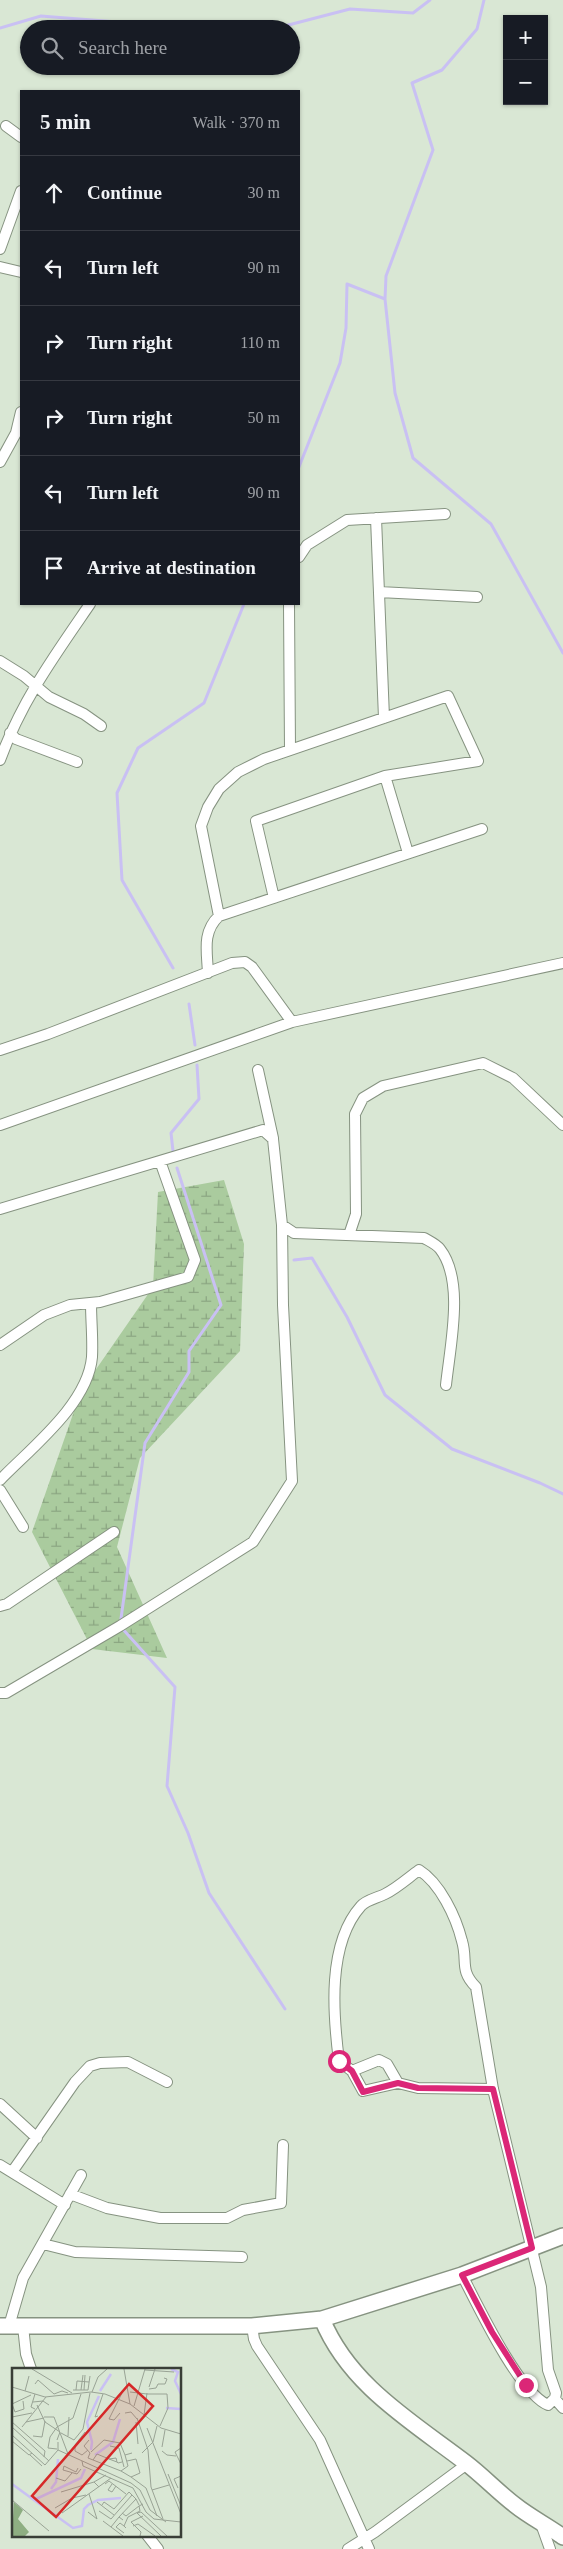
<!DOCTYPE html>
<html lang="en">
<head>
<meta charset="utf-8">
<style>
	:root { --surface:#171b24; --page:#242831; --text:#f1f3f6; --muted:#9ea1a6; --line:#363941 }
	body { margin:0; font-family:Georgia,serif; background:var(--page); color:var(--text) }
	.controls { position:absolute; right:15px; top:15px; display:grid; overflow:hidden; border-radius:0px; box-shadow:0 1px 4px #0004 }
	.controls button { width:45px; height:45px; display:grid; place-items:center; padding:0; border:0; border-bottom:1px solid var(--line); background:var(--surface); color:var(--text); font:25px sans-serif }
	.stop { position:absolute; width:15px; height:15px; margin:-11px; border:4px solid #db2777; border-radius:50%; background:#fff }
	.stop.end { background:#db2777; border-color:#fff; box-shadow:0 1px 5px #0008 }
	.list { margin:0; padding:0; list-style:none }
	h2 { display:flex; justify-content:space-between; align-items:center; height:65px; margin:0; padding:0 20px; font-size:21px }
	h2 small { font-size:16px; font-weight:400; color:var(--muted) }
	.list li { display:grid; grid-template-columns:32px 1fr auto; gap:15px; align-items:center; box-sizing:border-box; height:75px; padding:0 20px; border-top:1px solid var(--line) }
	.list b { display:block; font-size:19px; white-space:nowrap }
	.list em { font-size:16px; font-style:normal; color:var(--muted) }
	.icon { flex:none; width:28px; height:28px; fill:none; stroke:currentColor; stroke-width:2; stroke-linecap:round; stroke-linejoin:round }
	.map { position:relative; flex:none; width:563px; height:2549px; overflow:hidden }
	.search { position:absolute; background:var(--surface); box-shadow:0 1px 4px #0004; left:20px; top:20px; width:280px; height:55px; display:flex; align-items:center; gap:12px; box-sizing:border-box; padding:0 18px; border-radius:28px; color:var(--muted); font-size:19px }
	.panel { position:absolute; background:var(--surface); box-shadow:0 1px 4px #0004; left:20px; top:90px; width:280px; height:515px; border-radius:0px }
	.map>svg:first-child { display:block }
	.wetland { fill:url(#wetland-marsh) }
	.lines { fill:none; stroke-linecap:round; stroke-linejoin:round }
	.stream { stroke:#c9c0f3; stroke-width:3 }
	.street-casing { stroke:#869381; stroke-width:12 }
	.secondary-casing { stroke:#869381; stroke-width:18 }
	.street { stroke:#fff; stroke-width:10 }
	.secondary { stroke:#fff; stroke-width:15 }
	.route { stroke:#db2777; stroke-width:6 }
	.inset-river { fill:none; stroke:#c9c0f3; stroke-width:2.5 }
	.inset-road { fill:none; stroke:#99a395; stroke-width:1 }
	.view { fill:#d62828; fill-opacity:0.15; stroke:#d62828; stroke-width:2.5 }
	.inset-edge { fill:none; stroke:#393e37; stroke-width:2.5 }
</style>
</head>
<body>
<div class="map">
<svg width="563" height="2549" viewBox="0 0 563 2549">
	<defs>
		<pattern id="wetland-marsh" width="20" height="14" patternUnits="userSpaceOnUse" patternTransform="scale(1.25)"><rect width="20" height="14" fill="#aacb9e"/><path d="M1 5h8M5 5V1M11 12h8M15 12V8" fill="none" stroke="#8ba682"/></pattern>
	</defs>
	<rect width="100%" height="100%" fill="#d9e7d4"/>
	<path class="wetland" d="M224,1180l20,64 -4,107 -100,107 -23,89 50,111 -75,-9 -60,-117 49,-141 72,-104 5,-95z"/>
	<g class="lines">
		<path class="stream" d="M0,28l41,-12 166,13
			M273,29l77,-20 63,4 17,-13
			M385,299l10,94 18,65 78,66 72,129
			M299,467l41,-104 6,-35 1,-44 38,15 1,-23 47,-126 -21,-67 30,-13 35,-41 7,-29
			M173,968l-51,-88 -5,-87 21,-45 66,-45 40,-99
			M189,1004l6,41
			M173,1151l-2,-18 28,-34 -2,-34
			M177,1168l44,137 -32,46v21l-44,71 -25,183 55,61 -8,99 21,47 21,60 76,116
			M294,1260l18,-2 35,59 38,78 67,54 88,34 23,11"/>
		<g class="street-casing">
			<path id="street" d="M6,126l15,11
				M0,249l21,-58
				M0,267l21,5
				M0,462l16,-29 5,-21
				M376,518l8,200
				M299,557l8,-12 40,-25 98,-6
				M379,592l98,5
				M289,604l1,146
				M0,661l24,15 25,21 35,17 17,12
				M10,733l6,6 61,23
				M0,760c22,-60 55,-105 90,-156
				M385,776l23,77
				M219,916l-18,-90 7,-19 11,-18 19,-17 26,-13 184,-63 30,65 -93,15 -129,45 18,77
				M208,973c-1,-22 -6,-41 11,-57l263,-87
				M0,1050l48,-16 184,-71 13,-1 7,5 40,55
				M258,1070l15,68
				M0,1125l292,-103 271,-59
				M0,1209l263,-79 10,9 9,86 12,8 130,5c5,3 12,6 16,11 25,32 10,97 6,136
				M349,1235l7,-21 -1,-100 8,-16 20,-12 100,-23 30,15 50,47
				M0,1345l44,-30 26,-10 30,-3 88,-25 7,-17 -35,-99
				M0,1480c31,-32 88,-76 92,-123 1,-18 -1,-36 -1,-54
				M0,1490l23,37
				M0,1606l7,-2 107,-72
				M0,1693h6l114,-67 133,-84 39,-61 -9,-176 -1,-80
				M352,2071l-13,-10c-6,-47 -12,-117 22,-155 5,-6 16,-8 24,-12 12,-6 23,-16 34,-24 21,13 37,47 43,71 6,20 -3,29 14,46l17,102 48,198 7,83 8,23 -1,5 -7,7c-29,-12 -71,-101 -86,-130
				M398,2083l-35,8 -11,-20 27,-11 8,4 11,19 20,5 75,1
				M0,2104l37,34
				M0,2165l65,40
				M12,2172l63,-90 15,-16 10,-3 28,-1 39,20
				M70,2194l37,14 53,10h67l16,-8 38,-7 2,-58
				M43,2244l32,8 167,5
				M9,2326l14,-48 58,-103
				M23,2326l3,28 5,15
				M252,2326l2,13 3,7 63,94 49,109
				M555,2399l8,9
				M540,2521l10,28
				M147,2535l11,14
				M348,2549l27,-17 92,-68"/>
		</g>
		<g class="secondary-casing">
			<path id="secondary" d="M322,2319c27,66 89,102 144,144 17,13 32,29 49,42 15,12 33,21 48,32
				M0,2326h252l70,-7 140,-44 101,-39"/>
		</g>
		<use href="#street" class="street"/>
		<use href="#secondary" class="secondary"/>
	</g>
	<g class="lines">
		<path class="route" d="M339,2061l13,10 11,21 35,-9 20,5 75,1 39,159 -70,27 30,57 34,53"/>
	</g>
	<g transform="translate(12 2368)">
		<rect width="169" height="169" fill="#d9e7d4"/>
		<path d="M2,134l9,8 -5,9 11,13 -4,4h-13z" fill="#8eae82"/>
		<path class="inset-river" d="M159,1l7,3 -3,9 6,13M88,23l11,-17M154,40l15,1M79,82l1,-8 -5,-20 12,-26M83,87l18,-13 7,-23M0,116l22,16 47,-22 4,-9M39,121l5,-7 2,-23M22,132l39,28 9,-2 2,-17 4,-4 10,-5 23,-2"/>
		<path class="inset-road" d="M20,1l40,24M112,1l6,35M133,2l29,2M23,16l3,-4 16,14 8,-3 6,2M0,19l33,10 46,-5 14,2 25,10 31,24 20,6M137,19l6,-18M137,21l7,-1 2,-4h7l2,-5 -3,-1M61,22h15l2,-14M64,22l1,-9 12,1M69,22l2,-15M72,22l1,-15M13,23l4,-15M80,24l6,-15 9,-8M118,24l17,2M23,26l-4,13 4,2M135,26h20l1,14 -8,18M21,34l10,-1 6,4M0,36l3,8 9,-3 -1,-8M0,36l19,-9M25,37l8,17 15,10 -3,8M122,38l11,-37M108,45l-6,7 -5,-1 14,-28M113,45l6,-1 6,7M132,47l3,-22M86,48l-3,1 8,-23M0,49l20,-4M32,49h10l14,37M125,50l11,32 3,37 12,32M0,54l33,29 -1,6M14,54l18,-4M124,54l2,22M0,59l37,34M10,59l24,-30M135,60l34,86M73,64l-10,13v6l7,4 6,-5M49,65l13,7 9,-11 7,-36M0,67l33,30 13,-15v-8M21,68l9,1 3,-16M56,68l1,-19M77,72l-5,6 6,7 -2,5 33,13M0,73l17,14 3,-2M98,78l9,2 5,19M150,79l3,-17M169,80l-6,4 6,12M45,81l-9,-1 2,-11 7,-10 16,-9 8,-24M46,82l73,33 9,7 10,20 16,12M150,83l5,4 9,1M79,84l13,-12 16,3 5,12M130,85l11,-11 4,-16M18,87l12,11M81,92l4,-6 12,5M70,93l1,5 50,22 13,24 8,7M105,94l-1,-4 -7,1 8,3 1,1 4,-1M51,102l14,4 4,-5M51,102l1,-4 12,6 2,-4M114,106l5,3 9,-4 -4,-14 -9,2M114,106l-5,-3 7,-5 -3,-11 7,-2M156,106l13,32M119,109l15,11 11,28M44,110l9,3 7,-8M93,116l4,-3 17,13M100,116l-4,6 4,2 4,-6M87,119l-5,-5 12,-7M166,120l-4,-9 7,-3M140,122l17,-5M49,124l33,-10M0,132l37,31M85,134l17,13M90,137l2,-3 10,7 15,-17 7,7M43,140l17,-10 14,-3M87,143l12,8 21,-24M76,144l9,7 -8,-25M50,145l49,-35M110,145l4,3 13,-10M107,149l17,-18 3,6M142,151l27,3M91,153l20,15M112,158l-4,-3 -4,4 8,6M121,158l5,-2 17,12M99,159l8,-10 4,3M114,160l-2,-2 4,-9 12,-6 -1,-5 4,-2M128,168l1,-4 -10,-10 12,-6M149,168l-24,-23 4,-1 26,24"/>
		<path class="view" d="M117,16l24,22 -97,111 -24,-21z"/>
		<rect width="169" height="169" class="inset-edge"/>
	</g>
</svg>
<div class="controls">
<button>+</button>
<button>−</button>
</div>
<div class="stop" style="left:339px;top:2061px"></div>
<div class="stop end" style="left:526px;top:2385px"></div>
<div class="search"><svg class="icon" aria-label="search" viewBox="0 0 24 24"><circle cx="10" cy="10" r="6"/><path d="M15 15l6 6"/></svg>Search here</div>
<section class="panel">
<h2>5 min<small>Walk · 370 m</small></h2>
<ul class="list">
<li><svg class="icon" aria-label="ahead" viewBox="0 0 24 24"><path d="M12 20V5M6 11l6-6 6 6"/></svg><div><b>Continue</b></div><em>30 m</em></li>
<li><svg class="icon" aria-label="left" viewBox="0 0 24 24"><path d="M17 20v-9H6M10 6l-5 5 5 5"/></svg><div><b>Turn left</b></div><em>90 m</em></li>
<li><svg class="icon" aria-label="right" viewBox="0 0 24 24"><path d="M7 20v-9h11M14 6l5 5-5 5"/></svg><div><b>Turn right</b></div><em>110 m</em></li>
<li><svg class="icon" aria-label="right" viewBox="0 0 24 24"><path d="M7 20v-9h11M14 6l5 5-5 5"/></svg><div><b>Turn right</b></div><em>50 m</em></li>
<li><svg class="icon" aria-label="left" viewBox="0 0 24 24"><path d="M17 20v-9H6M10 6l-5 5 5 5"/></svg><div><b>Turn left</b></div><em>90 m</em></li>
<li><svg class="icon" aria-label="arrive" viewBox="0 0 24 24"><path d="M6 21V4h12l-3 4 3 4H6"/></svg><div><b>Arrive at destination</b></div></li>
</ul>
</section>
</div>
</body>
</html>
